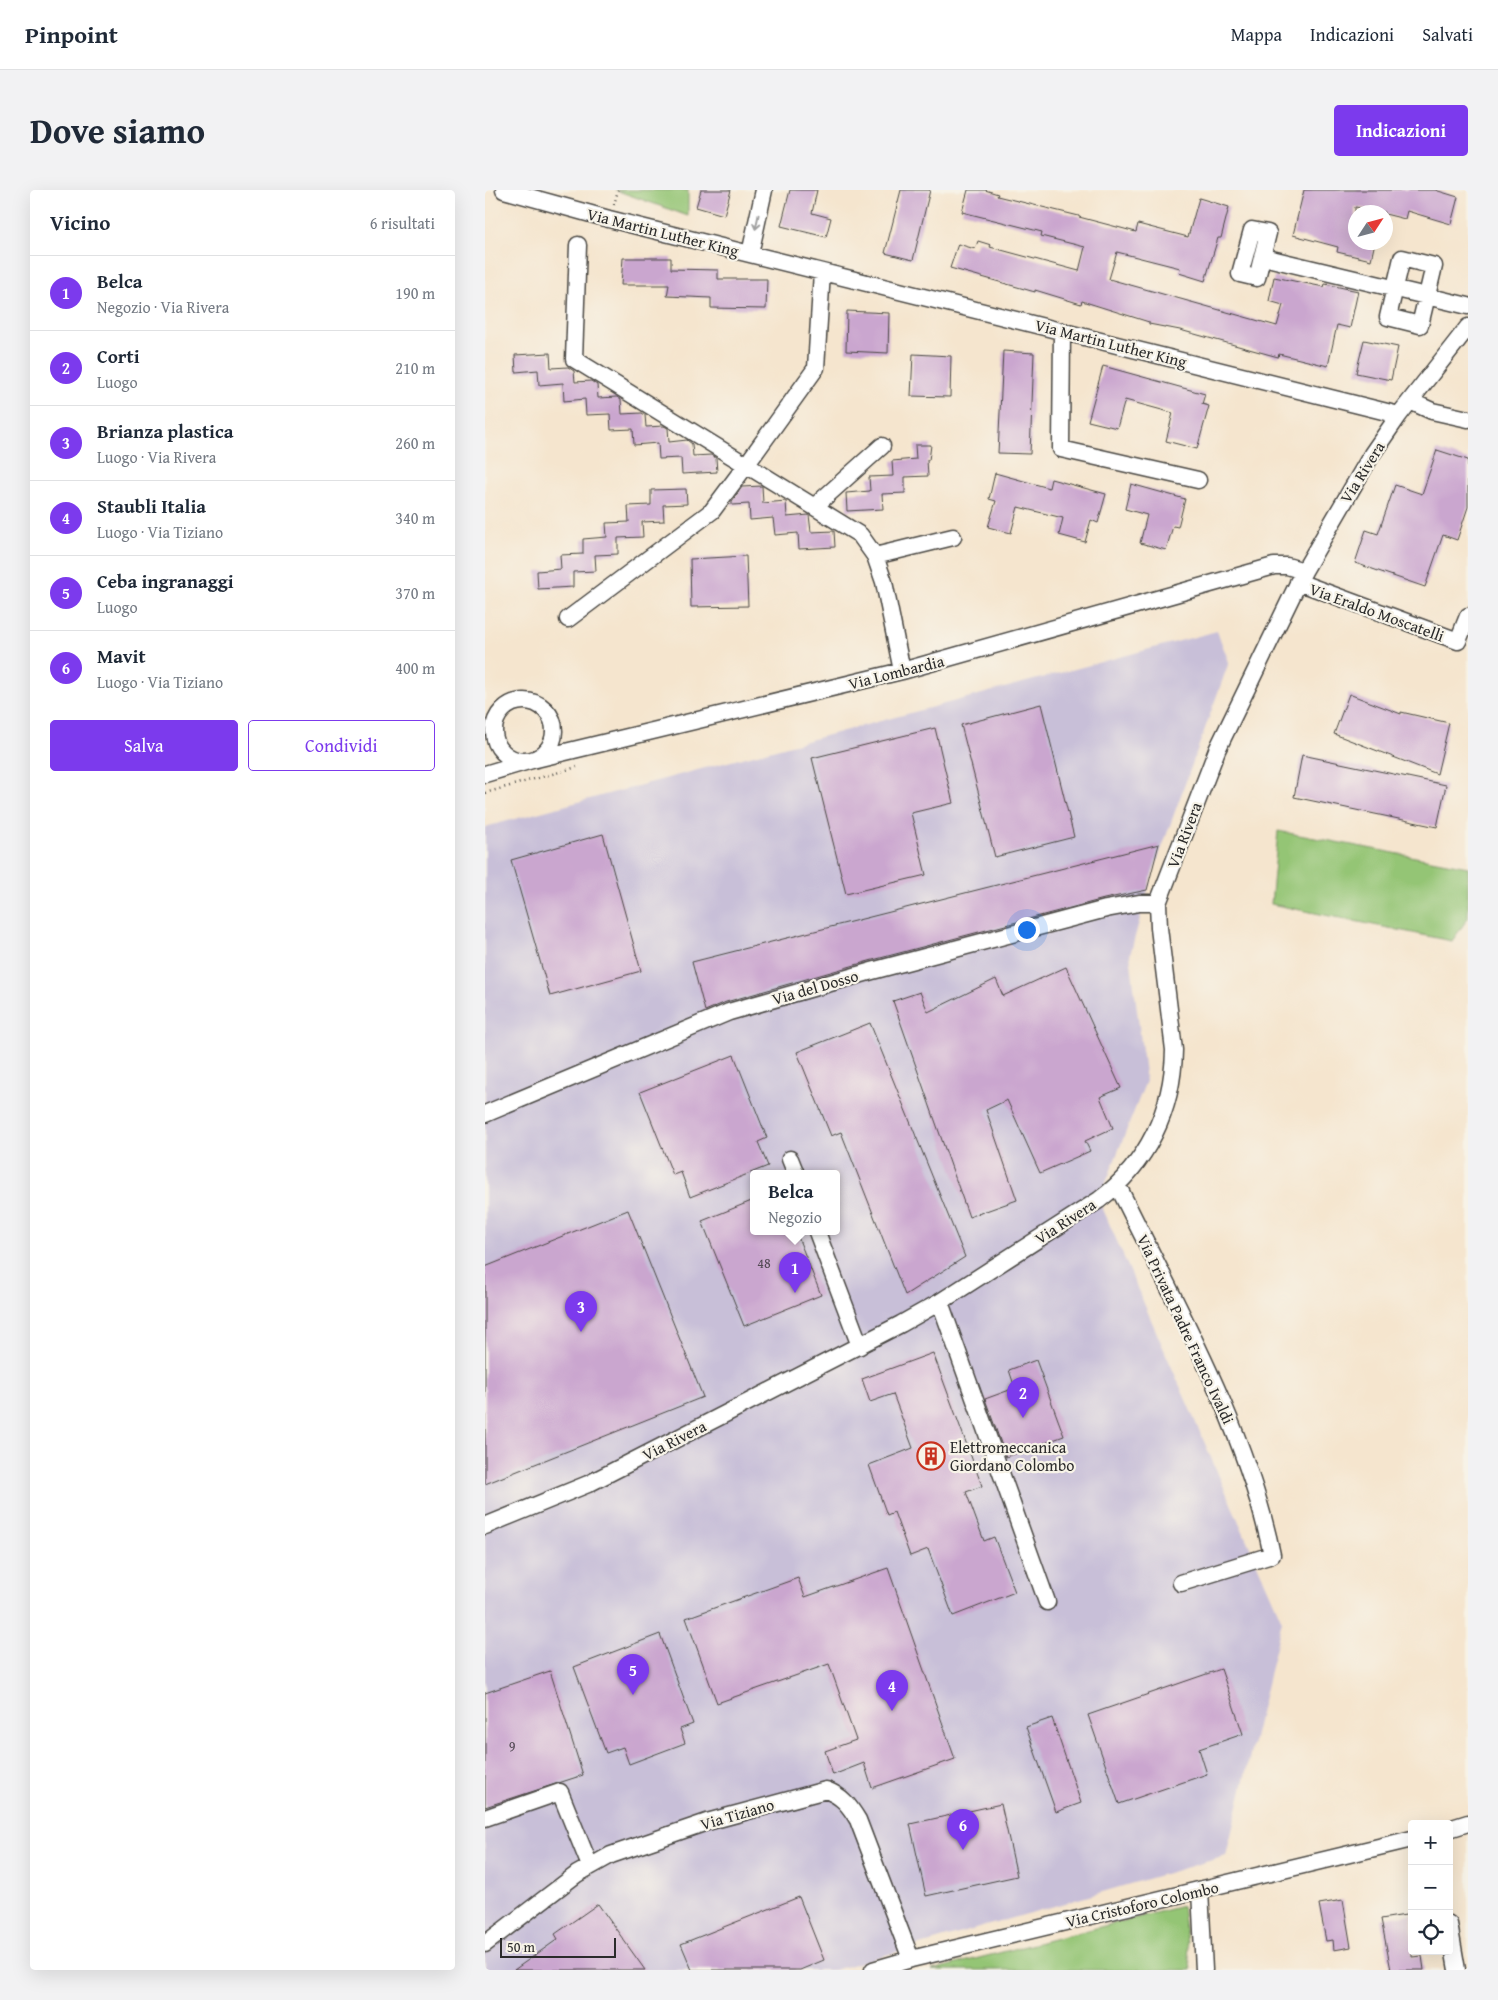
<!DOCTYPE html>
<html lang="it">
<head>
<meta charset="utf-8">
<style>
	:root { --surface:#fff; --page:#f2f2f3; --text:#1f2937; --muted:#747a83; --line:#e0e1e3; --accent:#7c3aed }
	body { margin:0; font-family:"Gentium Book Plus",serif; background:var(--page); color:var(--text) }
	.controls { position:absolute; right:15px; bottom:15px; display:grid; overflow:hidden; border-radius:5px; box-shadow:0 5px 20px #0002 }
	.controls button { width:45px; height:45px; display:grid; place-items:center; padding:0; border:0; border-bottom:1px solid var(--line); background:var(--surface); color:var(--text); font:25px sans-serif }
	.compass { position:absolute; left:863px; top:15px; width:45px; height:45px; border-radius:50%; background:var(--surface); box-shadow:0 5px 20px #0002; rotate:54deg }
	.scale { position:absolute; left:15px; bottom:12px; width:116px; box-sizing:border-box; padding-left:5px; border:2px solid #2b2b2b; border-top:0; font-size:14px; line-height:18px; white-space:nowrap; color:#2b2b2b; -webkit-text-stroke:4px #f7f3e8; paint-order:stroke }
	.you { position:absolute; left:541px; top:739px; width:18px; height:18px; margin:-12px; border:4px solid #fff; border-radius:50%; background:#1a73e8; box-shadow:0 0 0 8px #1a73e833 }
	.badge { display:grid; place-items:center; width:32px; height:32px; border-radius:50%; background:var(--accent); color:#fff; font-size:16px; font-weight:700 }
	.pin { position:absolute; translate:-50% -41px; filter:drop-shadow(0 1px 2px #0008) }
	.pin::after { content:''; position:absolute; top:26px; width:18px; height:15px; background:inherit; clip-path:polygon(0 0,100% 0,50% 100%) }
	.popup { position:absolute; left:265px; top:980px; width:90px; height:65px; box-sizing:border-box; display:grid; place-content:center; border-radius:5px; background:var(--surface); filter:drop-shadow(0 1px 4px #0005); font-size:16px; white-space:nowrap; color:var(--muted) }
	.popup b { font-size:19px; color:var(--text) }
	.popup::after { content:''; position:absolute; left:50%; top:100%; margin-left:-10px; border:10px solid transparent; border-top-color:var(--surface) }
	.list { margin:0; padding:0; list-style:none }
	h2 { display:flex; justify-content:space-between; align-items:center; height:65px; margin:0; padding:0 20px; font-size:21px }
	h2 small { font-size:16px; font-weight:400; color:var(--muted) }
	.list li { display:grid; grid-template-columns:32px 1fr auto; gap:15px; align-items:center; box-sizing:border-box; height:75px; padding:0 20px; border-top:1px solid var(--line) }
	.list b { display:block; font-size:19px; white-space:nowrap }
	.list p { margin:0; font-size:16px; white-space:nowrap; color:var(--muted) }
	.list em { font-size:16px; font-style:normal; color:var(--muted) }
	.actions { display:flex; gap:10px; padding:15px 20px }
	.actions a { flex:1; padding:11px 0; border:1px solid var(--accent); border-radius:5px; text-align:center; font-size:18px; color:var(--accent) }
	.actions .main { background:var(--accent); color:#fff }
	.icon { flex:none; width:28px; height:28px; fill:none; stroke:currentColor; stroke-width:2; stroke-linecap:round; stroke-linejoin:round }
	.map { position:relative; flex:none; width:983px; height:1780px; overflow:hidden; border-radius:5px }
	header { display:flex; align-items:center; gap:30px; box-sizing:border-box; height:70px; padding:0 25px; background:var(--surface); border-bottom:1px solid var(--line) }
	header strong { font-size:24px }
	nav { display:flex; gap:28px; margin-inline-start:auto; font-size:18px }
	.intro { display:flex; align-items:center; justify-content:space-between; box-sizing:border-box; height:120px; padding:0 30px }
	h1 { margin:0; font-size:35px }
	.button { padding:12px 22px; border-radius:5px; background:var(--accent); color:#fff; font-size:18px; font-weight:700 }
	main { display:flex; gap:30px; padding:0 30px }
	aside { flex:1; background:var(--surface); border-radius:5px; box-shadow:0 5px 20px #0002 }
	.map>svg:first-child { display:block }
	.industrial { fill:#c8bfd8; fill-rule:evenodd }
	.green { fill:#94c575; stroke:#607850 }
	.building { fill:#caa6cf }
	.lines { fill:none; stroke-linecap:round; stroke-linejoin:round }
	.minor-casing { stroke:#494743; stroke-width:19 }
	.path { stroke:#494743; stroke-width:2.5; stroke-dasharray:1 4; stroke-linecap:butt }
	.minor { stroke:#fff; stroke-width:16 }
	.oneway { stroke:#a0a0a0 }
	.labels { text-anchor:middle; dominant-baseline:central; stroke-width:4.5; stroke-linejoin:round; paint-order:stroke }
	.number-label { font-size:14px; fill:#534a54 }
	.street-label { font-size:16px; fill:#2b2b2b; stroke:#f7f3e8 }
	.poi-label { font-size:16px; fill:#2b2b2b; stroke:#f7f3e8; text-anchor:start }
</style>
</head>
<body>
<header>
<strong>Pinpoint</strong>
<nav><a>Mappa</a><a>Indicazioni</a><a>Salvati</a></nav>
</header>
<div class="intro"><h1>Dove siamo</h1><a class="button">Indicazioni</a></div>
<main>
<aside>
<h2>Vicino<small>6 risultati</small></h2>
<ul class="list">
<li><span class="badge">1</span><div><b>Belca</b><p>Negozio · Via Rivera</p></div><em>190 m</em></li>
<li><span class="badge">2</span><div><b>Corti</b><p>Luogo</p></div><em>210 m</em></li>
<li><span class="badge">3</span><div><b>Brianza plastica</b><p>Luogo · Via Rivera</p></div><em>260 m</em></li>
<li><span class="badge">4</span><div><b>Staubli Italia</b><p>Luogo · Via Tiziano</p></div><em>340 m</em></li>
<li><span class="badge">5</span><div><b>Ceba ingranaggi</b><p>Luogo</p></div><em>370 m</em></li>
<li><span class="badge">6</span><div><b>Mavit</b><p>Luogo · Via Tiziano</p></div><em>400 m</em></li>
</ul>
<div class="actions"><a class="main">Salva</a><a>Condividi</a></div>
</aside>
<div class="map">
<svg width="983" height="1780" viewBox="0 0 983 1780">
	<rect width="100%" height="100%" fill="#f7f3e8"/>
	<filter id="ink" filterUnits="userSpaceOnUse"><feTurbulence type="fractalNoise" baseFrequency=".02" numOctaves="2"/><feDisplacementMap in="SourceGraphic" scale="10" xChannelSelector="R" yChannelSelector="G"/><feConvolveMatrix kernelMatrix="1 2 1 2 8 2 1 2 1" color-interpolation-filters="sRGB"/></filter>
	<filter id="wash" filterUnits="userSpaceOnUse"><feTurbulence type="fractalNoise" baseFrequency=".0096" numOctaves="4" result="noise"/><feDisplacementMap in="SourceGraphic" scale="20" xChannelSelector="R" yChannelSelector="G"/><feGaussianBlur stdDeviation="1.12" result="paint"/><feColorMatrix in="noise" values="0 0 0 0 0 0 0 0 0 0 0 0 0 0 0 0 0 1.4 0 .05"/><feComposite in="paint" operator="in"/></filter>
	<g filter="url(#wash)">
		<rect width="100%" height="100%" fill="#f5e5ce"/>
		<path class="industrial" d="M732,441l12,31 -78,216 -21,77 16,126 -47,119 183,421 -56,235 -392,114h-349v-1143zM269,984h82v58h-82z"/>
		<path class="green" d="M130,0h73v26l-70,-25z
			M793,641l190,36v51l-16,23 -181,-37z
			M697,1716l9,64h-259z"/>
		<g id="blocks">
			<path class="building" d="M216,0h30l-7,25 -28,-8z
				M305,0h27l-5,23 19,5 -5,19 -45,-11z
				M416,0h29l-17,70 -28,-7z
				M483,0h17l13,4 -1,2 82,20v1l57,15 2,-8 50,13 11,-39 30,9 -8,31h-3l-13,43 -26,-8 1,-5 -63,-16 -8,27 168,47 6,-21 -14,-4 5,-24 50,10 1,-3 33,7 -8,37 -13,-3 -9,41 -49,-12 -1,3 -98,-27 -31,-6v-2l-67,-21 -1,3 -46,-14v2l-85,-24 8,-24 17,5 3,-8 13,4 -1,2 89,24 6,-24 -44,-11 1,-4 -80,-20z
				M819,0h131l23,7 -7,27 -44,-13 -2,8 -20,-5v-2l-30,-5v35h20l-4,18 -34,-8 1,-5 -45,-12z
				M138,68h48v11l47,1v9h49l-1,30 -55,-1v-10l-44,-2 2,-11h-48z
				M362,121l42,2 -1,40 -42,-2z
				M879,150l34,7 -7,33 -35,-7z
				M518,161l31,2 -4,101 -32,-1z
				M65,163l1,15 17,-1 6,4 1,11 16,-1 6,4 1,13 19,-1 4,3 1,14 20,-1 3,2 1,12 18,-1 4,2 1,14 18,-2 5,4 1,12 18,-1 5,3 1,14 -35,2 -1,-16 -22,1 -1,-16 -24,2 -1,-16 -22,1 -1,-16 -24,1 -1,-16 -21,2 -1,-18 -24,2 -1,-15 -22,2 -1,-17z
				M428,164l38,2 -1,41 -39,-1z
				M618,176l102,28 -3,10 7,2 -12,43 -31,-8 7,-28 -48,-13 -8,28 -29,-7z
				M430,255h16l-2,15h-2l1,16 -23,1v16l-23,1 1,15 -36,2 -1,-18 24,-2 -1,-14 24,-1 -1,-15 24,-2z
				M952,260l31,10v47l-11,33 -14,-5 -18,52 -70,-24 11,-33 12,4 17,-49 27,9z
				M510,283l54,15 2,-9 55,15 -8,29 -7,-3 -6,22 -26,-7 4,-17 -45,-11 -7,26 -23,-6 8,-26 -7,-2z
				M646,294l54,15 -7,28 -5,-1 -7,24 -26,-7 7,-28 -22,-6z
				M277,296l1,17 23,-2 1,16 22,-2 2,17 23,-1 1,16 -36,2 -1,-16 -23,2 -2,-17 -23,2 -1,-16 -17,1v-4l10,-14z
				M201,299l1,15 -24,1 1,16 -22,1 1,15 -25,1v16l-23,1 1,16 -23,1v15l-35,2 -1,-18 24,-2 -1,-14 23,-1v-15l24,-2 -1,-14 23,-1 -1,-16 23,-1v-15z
				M261,366l2,50 -57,1 -1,-48z
				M864,504l52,20v-2l48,11 -12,51 -103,-40z
				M556,514l33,133 -79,20 -34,-132z
				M450,538l18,75 -42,10 15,62 -80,19 -34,-136z
				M817,565l144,30 -9,42 -143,-30z
				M118,644l38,137 -91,25 -39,-136z
				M674,654l-12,46 -43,9 -235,62 -143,41 -21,9 -13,-49z
				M581,777l55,121 -21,9 13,31 -28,13 5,10 -50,22 -33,-73 -21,10 31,90 -48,17 -76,-216 27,-9 8,20 68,-33 7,17z
				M385,833l95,234 -60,38 -64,-163 -10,4 -34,-84z
				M249,865l33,83 -9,4 10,24 -78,31 -9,-25 -8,3 -33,-83z
				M269,1010v32h42l25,63 -77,31 -42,-105z
				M143,1020l75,187 -218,87v-217z
				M448,1163l49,133 -16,6 18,49 10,-4 21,55 -62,24 -25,-67 -18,7 -16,-44 -7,3 -18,-50 44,-17 -20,-54 -23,8 -8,-23z
				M551,1170l28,76 -58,21 -21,-58 30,-11 -6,-18z
				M403,1378l67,191 -83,29 -8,-25 -31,12 -8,-24 31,-11 -27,-76 -112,39 -31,-85 112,-40 7,19z
				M175,1444l33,90 -13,5 5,14 -56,21 -6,-17 -17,6 -32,-86z
				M736,1479l22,65 -44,15 8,25 -88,30 -31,-89z
				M65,1481l33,104 -98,32v-114z
				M567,1528l29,85 -25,9 -30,-85z
				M516,1614l16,72 -91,20 -16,-72z
				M314,1707l25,63 -24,10h-108l-11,-26z
				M858,1710l8,47 -17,3 -1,-10 -7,1 -7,-37z
				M113,1714l47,66h-131l44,-31 -3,-5z
				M927,1724v43l10,-1 2,14h-33l-10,-51z"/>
		</g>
	</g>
	<g filter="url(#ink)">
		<use href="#blocks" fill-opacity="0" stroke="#494743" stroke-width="1"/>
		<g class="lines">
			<g class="minor-casing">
				<path id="minor" d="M19,0l105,29 790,196
					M767,40l16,3 -11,45 -17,-4z
					M93,55l-4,114 286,176 15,21 9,26 18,89
					M265,64l14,-64
					M778,67l205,49
					M917,68l32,8 -14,59 -32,-8z
					M577,141l-1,118 137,31
					M925,211l22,10 36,8
					M330,316l67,-60
					M390,366l78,-19
					M813,392l160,59 10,-25
					M83,429l144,-108 35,-47 69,-96 6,-96
					M9 541a30 30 0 1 1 60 0a30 30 0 1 1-60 0Z
					M0,584l47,-14 370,-89 372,-105h13l17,5
					M0,924l244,-102 143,-41 234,-62 33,-6h19
					M305,969l6,15
					M633,996c57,117 128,241 154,369l-91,28
					M332,1042l43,114
					M455,1112l107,300
					M0,1336l103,-42 313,-160 39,-22 159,-102c48,-36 74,-90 75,-150l-15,-122 -1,-25 59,-153 87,-179 68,-117 27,-39 69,-88
					M0,1628l75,-26 30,74
					M964,1639l19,-6
					M715,1700l4,80
					M964,1734l8,46
					M0,1754l92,-70 34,-19 96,-33 119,-32c16,6 23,15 32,30l53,139
					M388,1780l38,-11 501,-120"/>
			</g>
			<path class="path" d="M129,15l4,-15
				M0,603l92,-26"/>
			<use href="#minor" class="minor"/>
		</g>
		<defs><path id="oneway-shaft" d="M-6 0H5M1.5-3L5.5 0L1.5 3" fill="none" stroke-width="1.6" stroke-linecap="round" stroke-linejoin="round" transform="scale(1.25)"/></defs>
		<use class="oneway" href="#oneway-shaft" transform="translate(272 32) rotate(102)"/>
	</g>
	<defs>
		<g id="building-ring" transform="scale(1.4375)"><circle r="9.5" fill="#f7f3e8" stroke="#c8321e" stroke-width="1.5"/><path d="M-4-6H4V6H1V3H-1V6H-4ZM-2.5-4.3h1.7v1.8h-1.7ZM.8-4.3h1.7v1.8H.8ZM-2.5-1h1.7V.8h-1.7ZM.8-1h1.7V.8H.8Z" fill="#c8321e"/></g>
	</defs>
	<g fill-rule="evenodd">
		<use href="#building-ring" x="446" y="1266"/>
	</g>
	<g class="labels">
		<g class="number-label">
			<text x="279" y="1073">48</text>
			<text x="27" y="1556">9</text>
		</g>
		<g class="street-label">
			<text transform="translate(178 42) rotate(14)">Via Martin Luther King</text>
			<text transform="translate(626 153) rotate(14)">Via Martin Luther King</text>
			<text transform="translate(877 282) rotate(-58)">Via Rivera</text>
			<text transform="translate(892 422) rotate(20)">Via Eraldo Moscatelli</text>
			<text transform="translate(411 482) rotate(-14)">Via Lombardia</text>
			<text transform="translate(699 645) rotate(-69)">Via Rivera</text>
			<text transform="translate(330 797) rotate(-16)">Via del Dosso</text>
			<text transform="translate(580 1031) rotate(-33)">Via Rivera</text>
			<text transform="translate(701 1139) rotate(65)">Via Privata Padre Franco Ivaldi</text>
			<text transform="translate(189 1250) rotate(-27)">Via Rivera</text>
			<text transform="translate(252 1624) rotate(-16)">Via Tiziano</text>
			<text transform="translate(657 1714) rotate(-13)">Via Cristoforo Colombo</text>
		</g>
		<g class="poi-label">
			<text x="465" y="1257">Elettromeccanica<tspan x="465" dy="18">Giordano Colombo</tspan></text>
		</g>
	</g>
</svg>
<div class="controls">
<button>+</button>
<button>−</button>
<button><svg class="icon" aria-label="locate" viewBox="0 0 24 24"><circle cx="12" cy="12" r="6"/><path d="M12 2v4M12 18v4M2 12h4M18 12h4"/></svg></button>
</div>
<svg class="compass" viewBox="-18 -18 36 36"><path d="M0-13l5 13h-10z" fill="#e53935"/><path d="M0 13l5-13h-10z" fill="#747a83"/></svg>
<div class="scale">50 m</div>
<div class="you"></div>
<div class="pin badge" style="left:310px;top:1103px">1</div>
<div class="popup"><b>Belca</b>Negozio</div>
<div class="pin badge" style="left:538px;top:1228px">2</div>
<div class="pin badge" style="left:96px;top:1142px">3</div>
<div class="pin badge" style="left:407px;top:1521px">4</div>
<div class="pin badge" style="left:148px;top:1505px">5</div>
<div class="pin badge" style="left:478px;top:1660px">6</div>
</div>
</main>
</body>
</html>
